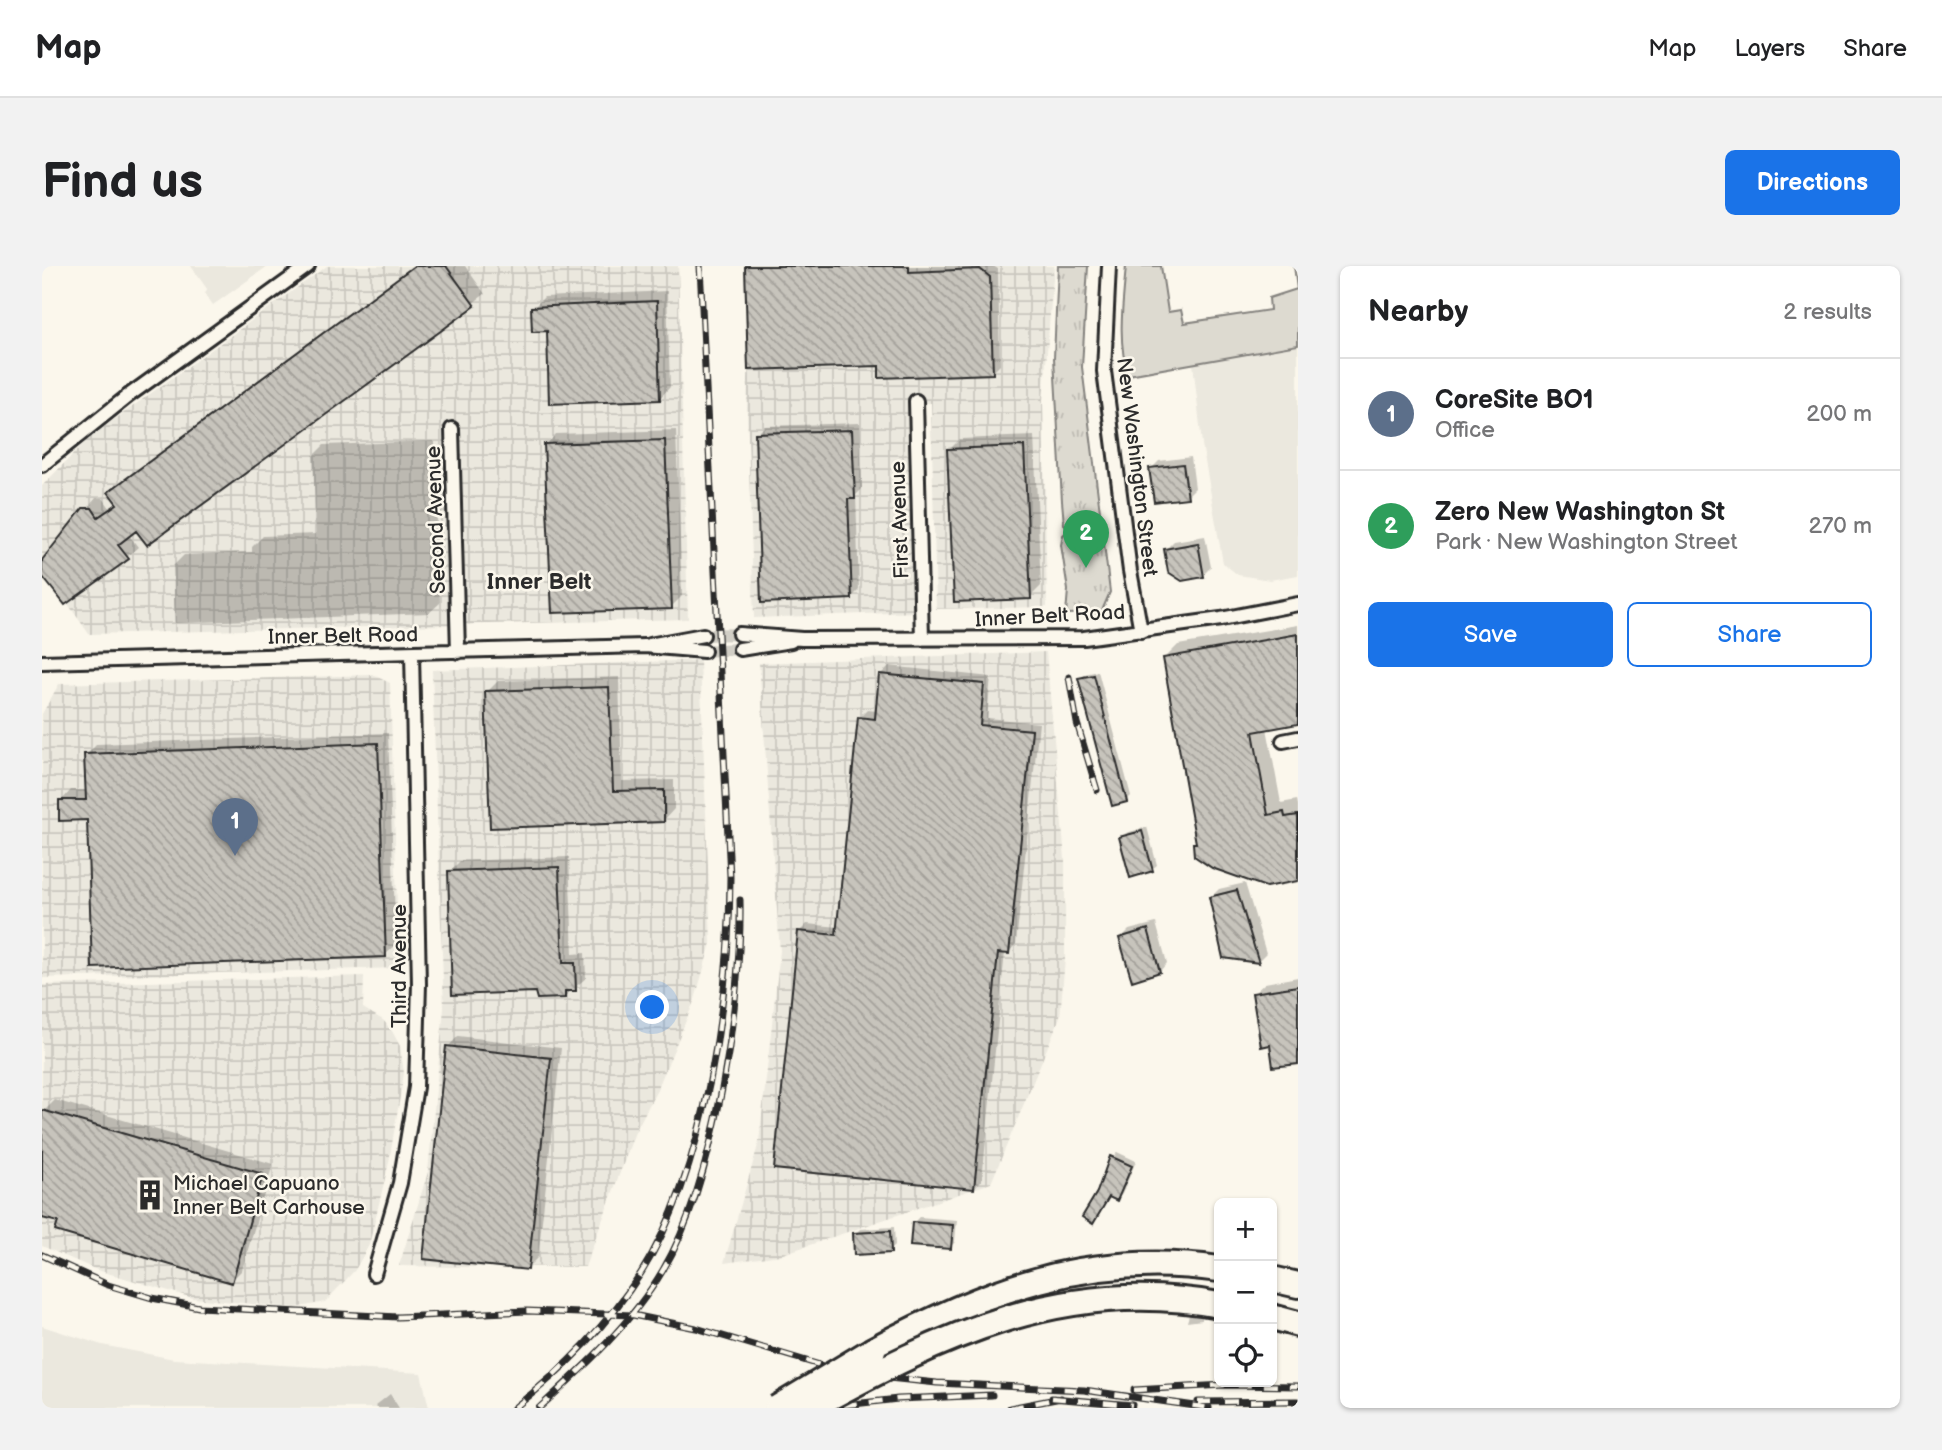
<!DOCTYPE html>
<html lang="en">
<head>
<meta charset="utf-8">
<style>
	:root { --surface:#fff; --page:#f2f2f2; --text:#202124; --muted:#757577; --line:#e0e0e0; --accent:#1a73e8 }
	body { margin:0; font-family:"Balsamiq Sans",sans-serif; background:var(--page); color:var(--text) }
	.controls { position:absolute; right:21px; bottom:21px; display:grid; overflow:hidden; border-radius:10px; box-shadow:0 2px 5px #0004 }
	.controls button { width:63px; height:63px; display:grid; place-items:center; padding:0; border:0; border-bottom:2px solid var(--line); background:var(--surface); color:var(--text); font:35px sans-serif }
	.you { position:absolute; left:611px; top:742px; width:24px; height:24px; margin:-18px; border:5px solid #fff; border-radius:50%; background:#1a73e8; box-shadow:0 0 0 10px #1a73e833 }
	.badge { display:grid; place-items:center; width:46px; height:46px; border-radius:50%; background:var(--accent); color:#fff; font-size:23px; font-weight:700 }
	.pin { position:absolute; translate:-50% -58px; filter:drop-shadow(0 2px 4px #0008) }
	.pin::after { content:''; position:absolute; top:37px; width:24px; height:21px; background:inherit; clip-path:polygon(0 0,100% 0,50% 100%) }
	.list { margin:0; padding:0; list-style:none }
	h2 { display:flex; justify-content:space-between; align-items:center; height:91px; margin:0; padding:0 28px; font-size:30px }
	h2 small { font-size:23px; font-weight:400; color:var(--muted) }
	.list li { display:grid; grid-template-columns:46px 1fr auto; gap:21px; align-items:center; box-sizing:border-box; height:112px; padding:0 28px; border-top:2px solid var(--line) }
	.list b { display:block; font-size:26px; white-space:nowrap }
	.list p { margin:0; font-size:23px; white-space:nowrap; color:var(--muted) }
	.list em { font-size:23px; font-style:normal; color:var(--muted) }
	.actions { display:flex; gap:14px; padding:21px 28px }
	.actions a { flex:1; padding:16px 0; border:2px solid var(--accent); border-radius:10px; text-align:center; font-size:24px; color:var(--accent) }
	.actions .main { background:var(--accent); color:#fff }
	.icon { flex:none; width:38px; height:38px; fill:none; stroke:currentColor; stroke-width:2; stroke-linecap:round; stroke-linejoin:round }
	.map { position:relative; flex:none; width:1256px; height:1142px; overflow:hidden; border-radius:10px }
	header { display:flex; align-items:center; gap:42px; box-sizing:border-box; height:98px; padding:0 35px; background:var(--surface); border-bottom:2px solid var(--line) }
	header strong { font-size:33px }
	nav { display:flex; gap:38px; margin-inline-start:auto; font-size:24px }
	.intro { display:flex; align-items:center; justify-content:space-between; box-sizing:border-box; height:168px; padding:0 42px }
	h1 { margin:0; font-size:49px }
	.button { padding:18px 32px; border-radius:10px; background:var(--accent); color:#fff; font-size:24px; font-weight:700 }
	main { display:flex; gap:42px; padding:0 42px }
	aside { flex:1; background:var(--surface); border-radius:10px; box-shadow:0 2px 5px #0004 }
	.map>svg:first-child { display:block }
	.built { fill:#ebe8de }
	.industrial { fill:url(#industrial-grid) }
	.green { fill:#dddad0; stroke:#84827e; stroke-width:2 }
	.park { fill:url(#park-tufts); stroke:#84827e; stroke-width:2 }
	.shadow { fill:#0003 }
	.building { fill:url(#building-back-hatch); stroke:#2b2b2b; stroke-width:2 }
	.lines { fill:none; stroke-linecap:round; stroke-linejoin:round }
	.street-tunnel { stroke:#d1cec5; stroke-width:12; stroke-dasharray:12 6; stroke-linecap:butt }
	.street-casing { stroke:#2b2b2b; stroke-width:18 }
	.highway-casing { stroke:#2b2b2b; stroke-width:30 }
	.street { stroke:#fbf7ec; stroke-width:12 }
	.highway { stroke:#fbf7ec; stroke-width:24 }
	.rail-casing { stroke:#2b2b2b; stroke-width:7 }
	.rail { stroke:#fbf7ec; stroke-width:4.5; stroke-dasharray:13; stroke-linecap:butt }
	.highway-bridge-casing { stroke:#2b2b2b; stroke-width:30; stroke-linecap:butt }
	.highway-bridge { stroke:#fbf7ec; stroke-width:24 }
	.labels { text-anchor:middle; dominant-baseline:central; stroke-width:5; stroke-linejoin:round; paint-order:stroke }
	.street-label { font-size:21px; fill:#2b2b2b; stroke:#fbf7ec }
	.poi-label { font-size:21px; fill:#2b2b2b; stroke:#fbf7ec; text-anchor:start }
	.neighbourhood-label { font-size:23px; font-weight:bold; fill:#2b2b2b; stroke:#fbf7ec }
</style>
</head>
<body>
<header>
<strong>Map</strong>
<nav><a>Map</a><a>Layers</a><a>Share</a></nav>
</header>
<div class="intro"><h1>Find us</h1><a class="button">Directions</a></div>
<main>
<div class="map">
<svg width="1256" height="1142" viewBox="0 0 1256 1142">
	<defs>
		<pattern id="industrial-grid" width="8" height="8" patternUnits="userSpaceOnUse" patternTransform="scale(1.75)"><rect width="8" height="8" fill="#ebe8de"/><path d="M0 4h8M4 0v8" fill="none" stroke="#cac7bf"/></pattern>
		<pattern id="park-tufts" width="24" height="20" patternUnits="userSpaceOnUse" patternTransform="scale(1.75)"><rect width="24" height="20" fill="#dddad0"/><path d="M3 7l-1-3M5 7V3M7 7l1-3M15 17l-1-3M17 17v-4M19 17l1-3" fill="none" stroke="#bebbb3"/></pattern>
		<pattern id="building-back-hatch" width="6" height="6" patternUnits="userSpaceOnUse" patternTransform="scale(1.75)"><rect width="6" height="6" fill="#c7c4bc"/><path d="M-1 5l2 2M0 0l6 6M5-1l2 2" fill="none" stroke="#a29f99"/></pattern>
	</defs>
	<rect width="100%" height="100%" fill="#fbf7ec"/>
	<filter id="ink" filterUnits="userSpaceOnUse"><feTurbulence type="fractalNoise" baseFrequency=".0143" numOctaves="2"/><feDisplacementMap in="SourceGraphic" scale="14" xChannelSelector="R" yChannelSelector="G"/><feConvolveMatrix kernelMatrix="1 2 1 2 8 2 1 2 1" color-interpolation-filters="sRGB"/></filter>
	<g filter="url(#ink)">
		<path class="built" d="M149,0h77l-55,39 -8,-11 2,-5z
			M1256,79v230l-28,5 -32,-5 -15,-12 -21,-119 -9,-81z
			M0,1060l60,19 72,14 247,14 8,35h-387z"/>
		<path class="industrial" d="M285,0h351l10,353 -599,15 -47,-67v-81l47,-48z
			M710,0h302l-11,134 4,207 -111,2 -5,-206h-20l6,209 -163,6 -7,-210z
			M1004,386l19,207v99l-5,59 -69,166 -211,72 -56,8 35,-121 21,-191 -21,-288z
			M658,394l11,283 -16,56 -38,91 -22,42 -50,135 -186,-1 29,-94 16,-164 -12,-338z
			M331,409l17,8 9,285 -357,10v-264l17,-30z
			M322,710l-1,32 20,12 9,11 8,15 4,27 -15,89 -20,83 -14,25 -30,32 -30,6 -102,-10 -96,-28 -55,-24v-261z"/>
		<path class="green" d="M1084,0h35l7,46 13,-2 3,13 86,-13 -1,-12 28,-9 -3,-23h4v79l-170,30c-11,-35 -5,-72 -2,-109z"/>
		<path class="park" d="M1016,0h30l-6,101 28,225 -9,21 -35,1 2,-24 -7,-45 2,-10 7,-6 -6,-5 -2,-23 -8,-143z"/>
		<path class="shadow" d="M371,0h52l20,28 -338,249 -10,-14 -8,6 9,12 -11,10 -85,16v-10l54,-65h7l7,10 8,-6 -8,-10 11,-11z
			M705,0h246l5,3 2,96 -8,8 -111,-8z
			M625,25l3,96 -10,11 -112,-68 -15,-22 11,-11z
			M818,157l2,66 -6,6 3,95 -8,8 -94,-164 8,-8z
			M634,164l6,166 -11,11 -125,-162 10,-11z
			M992,170l7,150 -11,11 -81,-147 11,-11z
			M392,175l6,162 -11,10 -254,10 -2,-57 11,-11 68,-3v-5l11,-11 53,-2 -3,-78 11,-11z
			M1149,191l4,31 -8,8 -36,-27 8,-8z
			M1163,270l6,31 -8,8 -37,-26 8,-8z
			M1256,359v97l-31,6 14,75 16,-3 1,5v74l-32,6 -71,-41 3,-3 -33,-183 13,-13z
			M847,400l102,11 -4,41 52,5 -23,221 -7,8h-4l-23,228 -8,8 -175,-256 8,-8 32,3 20,-209 8,-8 10,1 4,-37z
			M1056,405l33,125 -5,5 -46,-122 5,-5z
			M577,411l3,104 52,-1v29l-10,11 -172,6 -5,-134 11,-11z
			M346,467l8,212 -11,10 -296,-136 -28,-18 10,-11h16l-1,-35 11,-11z
			M1105,561l10,38 -5,4 -31,-31 5,-5z
			M527,591l4,97 12,-1 1,25 -22,19 -28,-7 -86,-119 10,-10z
			M1203,617l21,70 -8,8 -34,-5 -13,-59 8,-8z
			M1114,657l11,40 -7,8 -39,-33 8,-8z
			M1256,711v85l-23,3 -4,-22 -17,-50 11,-10z
			M416,770l103,12 -23,209 -11,11 -79,-221z
			M13,834l218,64 -31,106 -11,11 -189,-65v-98l2,-7z
			M1075,886l19,9 -14,33 -5,5 -7,-3 -17,25 -9,-5z
			M877,951l38,3 -2,22 -5,5 -36,-25z
			M852,961l1,19 -5,5 -35,-17 5,-5z
			M1147,1049l13,1v4l-15,2z
			M348,1128l9,14h-22l-2,-2z"/>
		<path class="building" d="M372,0h32l29,40 -328,239 -11,-14 -18,14 11,14 -64,46 -23,-29v-16l41,-52h9l6,9 19,-13 -9,-12z
			M703,0h164v6l71,-3 10,8 3,97 -114,4v-12l-131,4z
			M615,35l3,99 -111,4 -2,-73 -15,1 -1,-25z
			M810,164l3,69h-7l4,100 -91,4 -6,-170z
			M623,174l7,169 -120,4 -8,-169z
			M982,180l7,153 -77,3 -7,-153z
			M1141,198l5,34 -34,4 -5,-34z
			M1156,277l6,34 -22,4 -14,-9 -4,-23z
			M1256,368v90l-45,8 15,83 16,-3 1,5 13,-2v66l-32,6 -54,-19 -18,-12 -1,-13h3l-33,-185z
			M837,408l105,10 -4,41 52,5 -23,224 -11,-1 -24,236 -200,-20 24,-238 38,4 22,-218 17,2z
			M1052,409l33,127 -15,4 -34,-128z
			M567,421l4,104 51,-1v32l-174,6 -5,-137z
			M336,477l8,214 -294,11 -5,-148 -28,1v-21h27l-2,-46z
			M1100,565l11,40 -23,7 -11,-41z
			M517,601l4,96h12l1,28h-11v7l-28,1 -2,-7 -83,3 -4,-124z
			M1195,624l22,73 -36,-5 -14,-61z
			M1106,663l12,43 -28,9 -13,-43z
			M1256,720v78l-25,3 -3,-22 -9,2 -9,-54z
			M404,780l105,12 -23,212 -105,-11z
			M0,844l221,64 -31,109 -177,-52 3,-9 -16,-4z
			M1068,890l22,10 -15,35 -8,-4 -16,27 -11,-7 15,-25z
			M870,956l41,3 -2,24 -41,-3z
			M848,965l1,22 -37,2 -1,-22z"/>
		<g class="lines">
			<path class="street-tunnel" d="M661,369l36,-1
				M662,385l36,-2"/>
			<g class="street-casing">
				<path id="street" d="M1067,0l-5,105 26,200 11,60
					M874,135l6,238
					M410,163l6,223
					M0,199l86,-69 180,-130
					M697,368l63,5 282,-1 137,-19 77,-15
					M607,379l54,-10
					M698,383l51,-8
					M0,396l603,-16 59,5
					M1241,475l15,-3
					M332,1008l26,-91 16,-96 3,-103 -7,-331"/>
			</g>
			<g class="highway-casing">
				<path id="highway" d="M1230,1013l26,6
					M1230,1051l26,7
					M831,1084c114,-61 215,-99 346,-81"/>
			</g>
			<use href="#street" class="street"/>
			<use href="#highway" class="highway"/>
			<g class="rail-casing">
				<path id="rail" d="M1027,411l8,46 20,67
					M0,989l66,30 44,13 47,9 199,10 129,-6 106,4 63,13 154,46 87,9 147,7 125,18
					M1092,1124l90,-5 74,1
					M1010,1132l80,7
					M1156,1136l100,-1
					M472,1142c48,-37 94,-84 127,-135 65,-103 89,-277 89,-396l-30,-611
					M497,1142c45,-41 93,-85 124,-138 52,-88 79,-268 77,-370
					M734,1142l51,-8
					M776,1142l80,-9 94,-4
					M968,1142l51,-10"/>
			</g>
			<use href="#rail" class="rail"/>
			<g class="highway-bridge-casing">
				<path id="highway-bridge" d="M735,1142l96,-58
					M768,1142c131,-72 255,-132 409,-103"/>
			</g>
			<use href="#highway-bridge" class="highway-bridge"/>
		</g>
	</g>
	<defs>
		<g id="building-bare" transform="scale(2.415)"><path d="M-4-6H4V6H1V3H-1V6H-4ZM-2.5-4.3h1.7v1.8h-1.7ZM.8-4.3h1.7v1.8H.8ZM-2.5-1h1.7V.8h-1.7ZM.8-1h1.7V.8H.8Z" fill="#2b2b2b" stroke="#fbf7ec" stroke-width="2.5" paint-order="stroke"/></g>
	</defs>
	<g fill-rule="evenodd">
		<use href="#building-bare" x="108" y="929"/>
	</g>
	<g class="labels">
		<g class="street-label">
			<text transform="translate(1095 201) rotate(83)">New Washington Street</text>
			<text transform="translate(394 254) rotate(-92)">Second Avenue</text>
			<text transform="translate(858 254) rotate(-92)">First Avenue</text>
			<text transform="translate(1008 350) rotate(-3)">Inner Belt Road</text>
			<text transform="translate(301 370) rotate(-1)">Inner Belt Road</text>
			<text transform="translate(357 700) rotate(-90)">Third Avenue</text>
		</g>
		<g class="poi-label">
			<text x="131" y="917">Michael Capuano<tspan x="131" dy="24">Inner Belt Carhouse</tspan></text>
		</g>
		<g class="neighbourhood-label">
			<text x="497" y="316">Inner Belt</text>
		</g>
	</g>
</svg>
<div class="controls">
<button>+</button>
<button>−</button>
<button><svg class="icon" aria-label="locate" viewBox="0 0 24 24"><circle cx="12" cy="12" r="6"/><path d="M12 2v4M12 18v4M2 12h4M18 12h4"/></svg></button>
</div>
<div class="you"></div>
<div class="pin badge" style="left:193px;top:590px;background:#5c6f8a">1</div>
<div class="pin badge" style="left:1044px;top:302px;background:#2e9e5b">2</div>
</div>
<aside>
<h2>Nearby<small>2 results</small></h2>
<ul class="list">
<li><span class="badge" style="background:#5c6f8a">1</span><div><b>CoreSite BO1</b><p>Office</p></div><em>200 m</em></li>
<li><span class="badge" style="background:#2e9e5b">2</span><div><b>Zero New Washington St</b><p>Park · New Washington Street</p></div><em>270 m</em></li>
</ul>
<div class="actions"><a class="main">Save</a><a>Share</a></div>
</aside>
</main>
</body>
</html>
